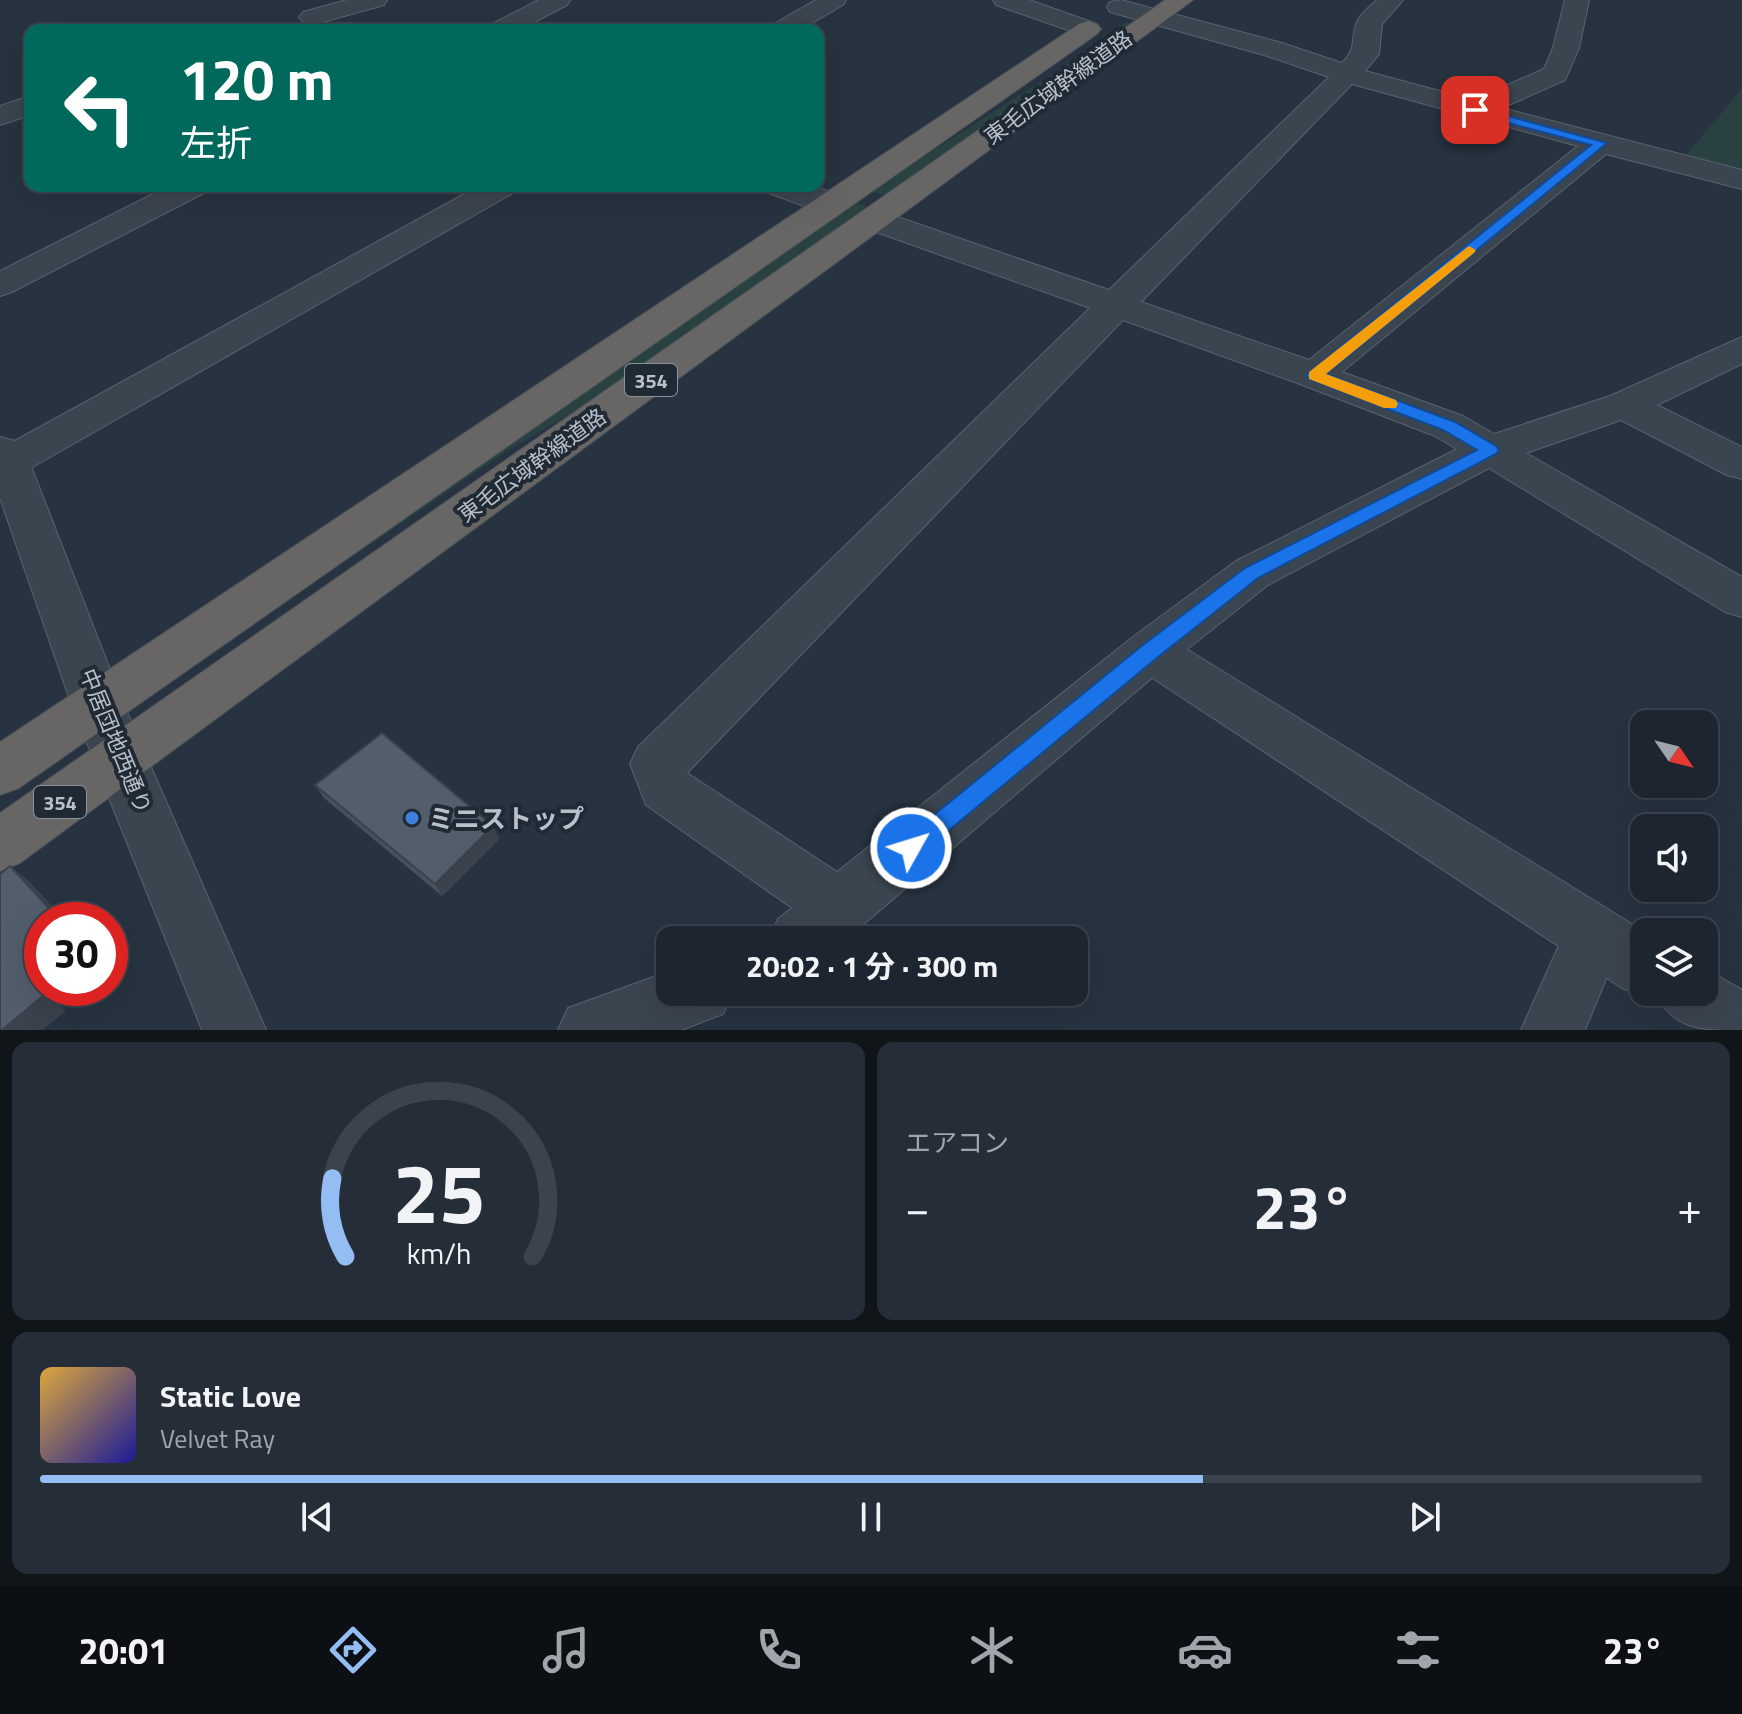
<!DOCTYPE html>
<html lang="ja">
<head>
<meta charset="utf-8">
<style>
	:root { --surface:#1d2630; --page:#252e38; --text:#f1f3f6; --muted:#a0a5ab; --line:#3b434c; --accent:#94bdf3 }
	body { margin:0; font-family:"Titillium Web","Noto Sans JP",sans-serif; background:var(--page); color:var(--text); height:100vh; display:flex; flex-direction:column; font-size:30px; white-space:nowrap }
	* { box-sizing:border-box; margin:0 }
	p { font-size:26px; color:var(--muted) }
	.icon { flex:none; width:44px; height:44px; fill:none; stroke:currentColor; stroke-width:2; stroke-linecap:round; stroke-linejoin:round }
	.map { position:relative; height:1030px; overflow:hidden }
	.drawer { display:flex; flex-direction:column; gap:12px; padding:12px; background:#10151a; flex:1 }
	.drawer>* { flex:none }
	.hud { position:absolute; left:24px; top:24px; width:800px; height:168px; border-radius:16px; box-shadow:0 8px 32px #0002,0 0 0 2px var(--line); background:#00695c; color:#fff; overflow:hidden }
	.needle { width:52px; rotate:125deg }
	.fabs { position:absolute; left:1630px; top:710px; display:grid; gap:16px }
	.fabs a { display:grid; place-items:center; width:88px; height:88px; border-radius:16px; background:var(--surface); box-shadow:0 8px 32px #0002,0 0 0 2px var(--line); font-size:40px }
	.speed { position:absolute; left:24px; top:902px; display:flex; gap:16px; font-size:40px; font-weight:700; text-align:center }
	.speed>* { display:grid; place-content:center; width:104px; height:104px; border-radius:50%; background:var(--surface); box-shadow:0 8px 32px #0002,0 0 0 2px var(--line); line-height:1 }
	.speed .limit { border:12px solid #d22; background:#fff; color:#111 }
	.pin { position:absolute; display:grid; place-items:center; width:68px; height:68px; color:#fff; margin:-34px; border-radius:16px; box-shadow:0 4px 12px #0006 }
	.me { position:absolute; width:88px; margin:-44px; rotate:51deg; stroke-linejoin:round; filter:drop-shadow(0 0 6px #0008) }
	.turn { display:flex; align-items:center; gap:28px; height:168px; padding:0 24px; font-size:36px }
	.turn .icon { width:104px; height:104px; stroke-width:2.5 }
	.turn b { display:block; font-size:56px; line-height:68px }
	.big { font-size:60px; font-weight:700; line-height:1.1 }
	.drawer .tile { flex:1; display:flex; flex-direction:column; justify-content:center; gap:12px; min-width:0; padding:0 28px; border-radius:16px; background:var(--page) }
	.drawer .dial { align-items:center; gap:0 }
	.dial svg { height:208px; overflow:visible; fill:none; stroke:var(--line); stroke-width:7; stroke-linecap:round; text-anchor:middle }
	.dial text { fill:var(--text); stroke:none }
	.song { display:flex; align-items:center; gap:24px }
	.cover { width:96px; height:96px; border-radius:12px; background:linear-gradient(135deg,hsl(40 70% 55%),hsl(240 70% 35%)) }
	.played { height:8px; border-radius:4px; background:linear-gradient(90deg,var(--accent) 70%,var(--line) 70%) }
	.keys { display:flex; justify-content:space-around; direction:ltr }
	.heat { display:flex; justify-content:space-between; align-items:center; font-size:44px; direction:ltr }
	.drawer .tiles { flex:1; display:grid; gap:12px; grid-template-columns:1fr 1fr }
	.tile:last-child { grid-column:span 2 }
	.trip { position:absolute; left:656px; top:926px; width:432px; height:80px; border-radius:16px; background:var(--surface); box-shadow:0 8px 32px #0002,0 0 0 2px var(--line); font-weight:700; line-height:80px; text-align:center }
	.tabs { display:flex; height:128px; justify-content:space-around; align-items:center; background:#0c0f13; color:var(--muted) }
	.tabs .icon { width:56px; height:56px }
	.tabs .selected { color:var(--accent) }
	.tabs b { font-size:36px; color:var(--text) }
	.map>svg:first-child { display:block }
</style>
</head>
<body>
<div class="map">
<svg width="1742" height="1030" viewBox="0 0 1742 1030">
	<rect width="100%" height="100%" fill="#273340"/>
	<path fill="#2a4142" d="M1126,22L1130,23L887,196L871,191C956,134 1044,83 1126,22Z
		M1742,88V174L1684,158Z
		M855,202L871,208L649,367L502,454L222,646L217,641Z"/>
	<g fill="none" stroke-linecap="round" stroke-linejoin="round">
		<g stroke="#59636d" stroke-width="2">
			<path id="minor" d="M347,0H387L384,5L312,25L303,22L299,17L303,12Z
				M539,0H570L567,5L519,30H486L490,25Z
				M816,0H846L843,5L800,30H768L772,25Z
				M993,0H1029L1097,24L1101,29L1097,34H1079L996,5Z
				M1121,0L1282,43L1342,63C1359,46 1349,37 1358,20C1362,12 1371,6 1377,0H1403L1382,24L1379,54L1365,71L1473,100L1544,69L1553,48L1565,0H1589L1579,48L1565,80L1502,108L1742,170V189L1606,154L1342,372L1463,416L1494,434L1610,396L1742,337V364L1657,405L1742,447V479L1727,475L1621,420L1526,453L1742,577V617L1725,612L1489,468L1268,585L1167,665L845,940H769L778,919L792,908L646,805L630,764L638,747L1090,308L862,227L858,220L862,213L874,210L886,213L1109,290L1329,77L1264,55L1110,12L1107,7L1110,2ZM1352,84L1578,146L1309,360L1141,302ZM1123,320L1300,384L1435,436L1457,449L1236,561L1133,637L837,872L687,773Z
				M30,96V115L0,125V106Z
				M169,186H209L204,193L12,292L0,296V271Z
				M479,186H518L513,193L15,477L0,482V449Z
				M764,186C789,186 831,181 847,205L842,212L831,215L820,212L769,193Z
				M1594,906L1615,914L1624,935L1585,1030H1521L1573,914Z
				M670,971V992H732L723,1014L681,1030H558L568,1008Z"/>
		</g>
		<g stroke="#59636d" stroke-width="2">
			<path id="tertiary" d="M0,437L15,441L29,461L123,703L266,1030H202L71,703L0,498Z
				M1150,631L1167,637L1645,932L1644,992H1655L1644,996L1622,988L1133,665L1125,651L1133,637Z
				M1704,968L1742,990V1030C1700,1030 1673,1030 1655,992H1704Z"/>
		</g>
		<g stroke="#46505a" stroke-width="2">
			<path id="trunk" d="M1165,0H1193L20,863L0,871V813Z
				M1088,21L1097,24L1101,29L1097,34L19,788L0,795V742L1079,24Z"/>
		</g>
		<use href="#minor" fill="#3b4550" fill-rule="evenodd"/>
		<use href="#tertiary" fill="#3b4550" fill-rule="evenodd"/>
		<use href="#trunk" fill="#686664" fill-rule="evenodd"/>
	</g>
	<path fill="#47515e" d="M315,785L499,839L442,896L324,798Z"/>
	<path fill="#3a424c" d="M493,826L499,839L442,896L435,884Z
		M10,866L31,883L65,920H60Z
		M42,982V988H75L58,1002L66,1011L43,1030H2L37,987Z"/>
	<path fill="#535e6d" stroke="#3a424c" stroke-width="2" d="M382,733L493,826L435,884L315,785Z
		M10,866L60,920H42V982L37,987L44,995L2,1030H0V874Z"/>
	<path fill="#1a73e8" stroke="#114b97" stroke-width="2" d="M1475,107L1607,143L1326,374L1455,422L1496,446L1499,450L1496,454L1258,578L1158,657L919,855L911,858L903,855L899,848L903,840L1143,645L1245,568L1477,450L1443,430L1309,379L1306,375L1591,145L1471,113L1469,110Z"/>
	<path fill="#f59e0b" d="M1469,246L1476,250L1474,253L1326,374L1396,400L1398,404L1396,408H1384L1309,379V372Z"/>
	<circle fill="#3f7fe0" stroke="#202a35" stroke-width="3" cx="412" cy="818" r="8"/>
	<g text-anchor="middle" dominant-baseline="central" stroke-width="8" stroke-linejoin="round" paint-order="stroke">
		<g fill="#202a35" stroke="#8a939d" stroke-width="2">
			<rect x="625" y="364" width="52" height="32" rx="6"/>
			<rect x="34" y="786" width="52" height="32" rx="6"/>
		</g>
		<g font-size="20" font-weight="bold" fill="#b8c0ca">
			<text x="651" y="380">354</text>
			<text x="60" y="802">354</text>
		</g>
		<g font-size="22" fill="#b8c0ca" stroke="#202a35">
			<text transform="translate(1058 87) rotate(-36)">東毛広域幹線道路</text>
			<text transform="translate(532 465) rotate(-36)">東毛広域幹線道路</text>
			<text transform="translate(116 741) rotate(68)">中居団地西通り</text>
		</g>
		<g font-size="26" font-weight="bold" fill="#b8c0ca" stroke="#202a35" text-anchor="start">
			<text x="428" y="818">ミニストップ</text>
		</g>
	</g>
</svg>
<div class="fabs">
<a><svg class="needle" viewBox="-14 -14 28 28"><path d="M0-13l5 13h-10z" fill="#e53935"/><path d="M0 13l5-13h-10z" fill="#a0a5ab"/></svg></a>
<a><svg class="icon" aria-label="sound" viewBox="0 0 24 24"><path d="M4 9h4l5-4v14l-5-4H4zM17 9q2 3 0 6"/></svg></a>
<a><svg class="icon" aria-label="layers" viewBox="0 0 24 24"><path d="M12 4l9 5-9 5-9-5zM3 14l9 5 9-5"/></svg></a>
</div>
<div class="speed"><div class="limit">30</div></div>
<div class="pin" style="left:1475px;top:110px;background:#d93025"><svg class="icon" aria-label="arrive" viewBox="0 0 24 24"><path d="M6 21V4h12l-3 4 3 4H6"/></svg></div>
<svg class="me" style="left:911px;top:848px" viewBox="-20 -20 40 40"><circle r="17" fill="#1a73e8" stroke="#fff" stroke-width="3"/><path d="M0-11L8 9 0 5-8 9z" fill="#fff"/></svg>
<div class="trip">20:02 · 1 分 · 300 m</div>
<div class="hud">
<div class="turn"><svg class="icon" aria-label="left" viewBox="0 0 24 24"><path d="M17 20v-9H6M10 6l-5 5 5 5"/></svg><div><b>120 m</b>左折</div></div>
</div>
</div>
<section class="drawer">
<div class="tiles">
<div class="tile dial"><svg viewBox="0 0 100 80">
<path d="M14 69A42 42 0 1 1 86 69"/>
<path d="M14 69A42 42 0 0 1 9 39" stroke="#94bdf3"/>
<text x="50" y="56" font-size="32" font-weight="700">25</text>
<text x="50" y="72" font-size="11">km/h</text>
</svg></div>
<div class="tile"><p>エアコン</p>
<div class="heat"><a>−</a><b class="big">23°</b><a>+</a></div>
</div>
<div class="tile">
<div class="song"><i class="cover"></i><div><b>Static Love</b><p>Velvet Ray</p></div></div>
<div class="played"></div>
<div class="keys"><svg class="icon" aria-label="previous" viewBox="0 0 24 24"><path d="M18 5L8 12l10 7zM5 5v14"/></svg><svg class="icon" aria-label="pause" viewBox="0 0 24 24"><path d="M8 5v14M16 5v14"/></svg><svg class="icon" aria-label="next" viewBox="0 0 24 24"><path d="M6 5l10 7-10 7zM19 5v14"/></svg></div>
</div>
</div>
</section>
<nav class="tabs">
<b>20:01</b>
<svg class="icon selected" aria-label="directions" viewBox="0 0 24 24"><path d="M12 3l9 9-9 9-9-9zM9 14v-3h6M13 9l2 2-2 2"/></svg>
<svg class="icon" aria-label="music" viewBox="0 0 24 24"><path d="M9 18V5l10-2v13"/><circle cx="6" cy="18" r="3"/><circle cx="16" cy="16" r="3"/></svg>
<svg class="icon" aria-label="phone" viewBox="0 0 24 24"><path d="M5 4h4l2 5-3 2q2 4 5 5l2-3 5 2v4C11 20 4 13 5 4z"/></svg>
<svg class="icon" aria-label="climate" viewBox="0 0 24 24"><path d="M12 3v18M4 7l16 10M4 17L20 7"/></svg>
<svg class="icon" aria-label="car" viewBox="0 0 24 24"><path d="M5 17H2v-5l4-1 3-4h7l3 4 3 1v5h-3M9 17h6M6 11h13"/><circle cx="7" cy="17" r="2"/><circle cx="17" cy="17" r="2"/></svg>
<svg class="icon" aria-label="filters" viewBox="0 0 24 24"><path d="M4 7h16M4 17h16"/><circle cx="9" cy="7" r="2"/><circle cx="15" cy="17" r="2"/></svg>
<b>23°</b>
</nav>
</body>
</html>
